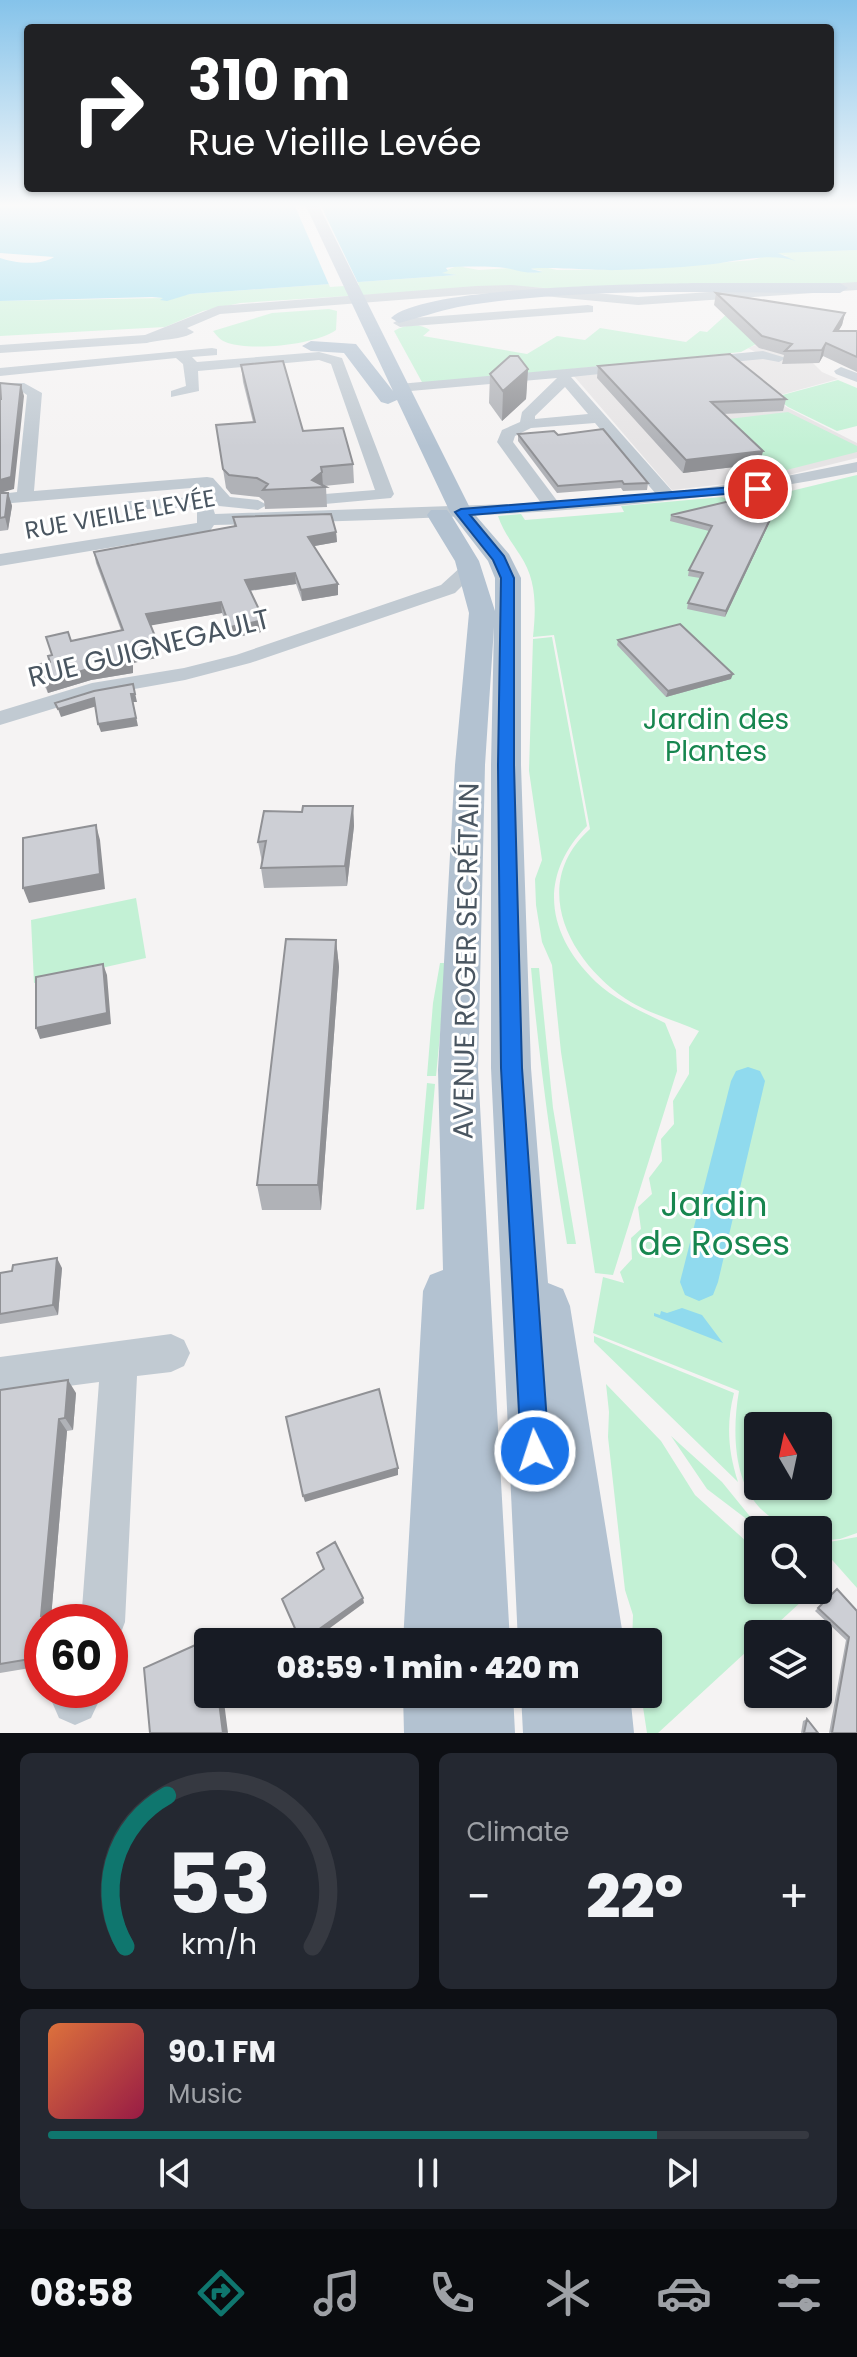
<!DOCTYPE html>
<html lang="en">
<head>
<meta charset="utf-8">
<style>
	:root { --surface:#171b24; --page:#242831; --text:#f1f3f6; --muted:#9ea1a6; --line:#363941; --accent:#0f766e }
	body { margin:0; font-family:Poppins,sans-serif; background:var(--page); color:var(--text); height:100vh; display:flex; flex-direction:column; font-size:30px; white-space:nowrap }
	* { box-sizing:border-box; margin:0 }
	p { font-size:26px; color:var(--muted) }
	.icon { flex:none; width:44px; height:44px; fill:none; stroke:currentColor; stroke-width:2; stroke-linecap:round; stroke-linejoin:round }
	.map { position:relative; height:1733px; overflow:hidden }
	.side { display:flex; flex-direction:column; gap:20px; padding:20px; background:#0d0f14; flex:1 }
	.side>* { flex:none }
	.banner { position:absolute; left:24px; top:24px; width:810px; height:168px; border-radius:8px; box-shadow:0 2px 6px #0004; background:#202124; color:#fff; overflow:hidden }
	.needle { width:52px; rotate:351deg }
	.controls { position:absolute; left:744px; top:1412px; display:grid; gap:16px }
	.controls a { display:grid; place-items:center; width:88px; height:88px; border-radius:8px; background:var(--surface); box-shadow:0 2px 6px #0004; font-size:40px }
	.speed { position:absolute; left:24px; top:1604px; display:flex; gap:16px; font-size:40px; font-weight:700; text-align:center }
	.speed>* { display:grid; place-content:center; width:104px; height:104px; border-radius:50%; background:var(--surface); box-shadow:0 2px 6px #0004; line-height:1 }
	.speed .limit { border:12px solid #d22; background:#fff; color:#111 }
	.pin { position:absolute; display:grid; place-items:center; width:68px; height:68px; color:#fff; margin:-34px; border:4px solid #fff; border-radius:50%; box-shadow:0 2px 8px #0007 }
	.me { position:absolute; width:88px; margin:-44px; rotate:356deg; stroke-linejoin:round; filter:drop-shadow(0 0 6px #0008) }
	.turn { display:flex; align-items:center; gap:28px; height:168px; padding:0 32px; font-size:36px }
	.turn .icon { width:104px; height:104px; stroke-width:2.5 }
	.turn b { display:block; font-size:56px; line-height:68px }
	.big { font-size:60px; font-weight:800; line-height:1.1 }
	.side .card { flex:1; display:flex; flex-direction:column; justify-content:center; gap:12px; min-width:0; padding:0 28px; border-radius:12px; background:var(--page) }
	.side .dial { align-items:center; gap:0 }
	.dial svg { height:208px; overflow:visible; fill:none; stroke:var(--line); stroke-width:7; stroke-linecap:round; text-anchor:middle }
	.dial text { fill:var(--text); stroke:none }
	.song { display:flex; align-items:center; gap:24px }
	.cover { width:96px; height:96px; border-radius:12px; background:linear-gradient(135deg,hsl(20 70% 55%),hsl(340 70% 35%)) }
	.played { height:8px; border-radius:4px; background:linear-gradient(90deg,var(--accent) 80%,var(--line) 80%) }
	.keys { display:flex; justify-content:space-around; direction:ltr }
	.heat { display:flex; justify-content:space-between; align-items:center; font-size:44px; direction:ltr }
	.side .tiles { flex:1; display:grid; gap:20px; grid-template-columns:1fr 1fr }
	.card:last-child { grid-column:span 2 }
	.trip { position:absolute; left:194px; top:1628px; width:468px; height:80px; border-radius:8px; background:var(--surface); box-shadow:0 2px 6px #0004; font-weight:800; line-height:80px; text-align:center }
	.menu { display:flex; height:128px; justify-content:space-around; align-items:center; background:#090b0e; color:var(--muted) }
	.menu .icon { width:56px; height:56px }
	.menu .current { color:var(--accent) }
	.menu b { font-size:36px; color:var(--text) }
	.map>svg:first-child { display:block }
</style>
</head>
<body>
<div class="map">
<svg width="857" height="1733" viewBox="0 0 857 1733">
	<rect width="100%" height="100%" fill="#f5f3f3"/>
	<path fill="#e6e4e5" d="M761,343L809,359L822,372L838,379L773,397L786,407L857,443V458L776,478L672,490L573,375L762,356L748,348Z"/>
	<path fill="#c3f1d5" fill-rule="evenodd" d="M857,250V284L568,289L504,286L240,303L203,311L165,327L0,336V301L165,298L162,299L190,294L457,275L439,273L457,266L479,270L510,268L533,273L543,271L531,269L539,266L557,270L645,269L753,260L770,255L790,256L778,254L781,252Z
		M329,309L337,311L336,330C315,345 253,351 228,343C221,341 217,336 213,331L272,313Z
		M728,313L844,332L760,342L741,352L423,384L394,331C405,324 420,323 430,330L423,336L527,354L557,336L585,340L600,328L686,342L700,331L707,332Z
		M838,380L857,388V426L837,431L788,407L775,397Z
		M788,412L857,446V452L771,474L736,439L712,421Z
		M857,475V1533L840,1539L818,1541V1530C739,1530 728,1454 739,1391L593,1333L603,1277L624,1283L620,1272L632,1259L631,1238L641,1229L638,1207L652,1194L649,1178L662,1161L661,1139L674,1124L673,1101L689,1074V1047L699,1031C675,1020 649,1014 626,999C568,960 529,884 590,829L554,635L533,637C536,608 537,580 520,555C511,541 503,531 498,516L521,514L525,520L624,512L621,506L722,497L737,504ZM758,1426H818V1486H758Z
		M552,637L587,826C537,877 547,935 596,982C615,1000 643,1012 665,1023L676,1050L677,1071L613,1275L595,1273L561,1052L552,965L542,942L536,905L535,879L542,860L529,771L533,639Z
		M136,898L146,958L34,983L31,920Z
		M440,963H447L436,1076H427L433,1003Z
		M531,968H539L553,1108L576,1244H567C552,1152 539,1061 531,968Z
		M427,1083L435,1084L424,1209L416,1210Z
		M594,1336L734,1393C726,1424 728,1451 738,1482L594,1342Z
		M606,1384L661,1441L695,1495L758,1552V1590H814L766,1634H758V1641L658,1733H647L641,1694H648V1642H632L633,1615L625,1590L608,1437L609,1412Z
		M671,1436L722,1482L761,1530L707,1489Z
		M857,1537V1588L818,1544Z"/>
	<path fill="#90daee" d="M857,204V250L778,253L796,261C767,252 735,262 704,265C675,268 646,269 617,270C602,271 537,266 531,269L543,272C531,274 522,272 511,269C499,266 457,266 446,268L448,271L442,273L457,275L190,294L167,301L160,300L163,298L152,297L0,301V258C11,262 39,267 54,257L0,253V205Z
		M682,1308L702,1315L723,1343L654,1316V1313L660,1315L661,1311L667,1313Z"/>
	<path fill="#f5f3f3" d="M294,204H320L359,285L330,287Z"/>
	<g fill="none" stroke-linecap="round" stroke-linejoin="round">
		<path fill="#90daee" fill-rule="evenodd" d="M748,1067L760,1071L765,1081L718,1282L713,1295L699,1301L685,1295L680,1282L731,1081L736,1071Z"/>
		<path fill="#c1cad2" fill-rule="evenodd" d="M857,282V290L638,305L512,293L476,294L220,314L187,328L194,332C183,340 161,339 147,343L0,353V345L145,335L218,306L476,286L512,285L638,297Z
			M588,305L593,306V312L400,327L393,323L400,319Z
			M212,348L217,349V355L192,357L197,362L319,352L342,358L394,494L391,498L325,504L316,499L325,494L375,490L331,364L319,360L198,371L199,391L171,397V391L186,386L183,364L176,358L0,376V368Z
			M763,351L786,358L779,362L763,359L700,365L693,361L700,357Z
			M633,363L640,367L638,370L571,377L673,492L777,478L857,462V472C642,515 432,518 214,525L210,531L0,566V554L197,523V509L193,507L125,510L122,506L125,502L131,501L195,497L211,502L215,514L541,503L497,442L502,430L520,422L522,412L557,378L399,392L392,388L399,384ZM565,387L588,414L535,419V416ZM595,423L656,494L558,502L513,442L515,436L531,428Z
			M841,367L857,373V382L836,374L834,371Z
			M24,383L42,393L34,491L207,477L213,478L230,497L258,500L267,505L258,510L219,506L203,487L0,504V494L17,492L27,395L21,391L0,392V384Z
			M470,563L479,569L455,593L250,663L185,680L95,696L0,725V711L92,683L184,668L236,655L441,585L463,565Z
			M171,1334L184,1340L190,1353L184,1366L171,1372L137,1376L125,1622L119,1638L110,1641V1622H81L99,1382L0,1395V1357Z
			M57,1690H104L91,1718L75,1725L59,1718L52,1702Z"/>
		<path fill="#b3c2d1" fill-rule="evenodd" d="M305,204H318L471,510L509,554L521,578V765L531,1068L548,1283L563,1289L570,1306L624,1642H518L491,1068V765L494,627L485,765L478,1070L510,1642H403L423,1291L430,1275L443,1270L438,1070L455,765L469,613L455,561L427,515L431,510H447L451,515L479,561L495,611V578L488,561L450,512L397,400L388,404L381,402L344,353L311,351L302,346L311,341L356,344L393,391Z
			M698,283H840L848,288L840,293C714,293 583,286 458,307C438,311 419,318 399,323L391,318C423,286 645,284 698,283Z
			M403,1694H513L515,1733H404Z
			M521,1694H630L634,1733H523Z"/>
	</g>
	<path fill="#b0b2b7" d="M716,293L845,313L842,325L838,331H857V372L823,356L819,363L782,364L784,355L759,348L714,305Z
		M241,365L303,431L353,464L354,483L324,486L326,487L327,507L265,509L264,501L259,497L231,494L226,488L216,425L253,422L243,382Z
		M598,366L786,399L783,411L723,414L760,464L683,473L597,378Z
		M528,369L526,399L502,421L489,403L490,374Z
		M518,434L558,435L648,483L647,490L623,491L621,488L557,493L518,441Z
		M785,488L783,494L725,617L687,609L688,603L700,578L688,576L689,570L709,531L670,521L671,515Z
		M0,493H8L12,506L8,530L0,531Z
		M233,517L336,532L337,542L314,546L338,595L302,601L296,584L250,591L264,620L266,631L232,638L222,613L150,625L161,657L133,663V673L91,680L48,693L40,676L36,665L50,662L51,655L71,641L121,630L96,563L94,552L234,526Z
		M618,640L731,679L666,697L617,645Z
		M353,806L354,826L347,886L264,888L261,868L262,862L258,842L302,812Z
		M336,940L339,967L321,1210H262L257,1185Z
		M62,1268L58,1315L0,1324V1273Z
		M0,1390L76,1393L73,1430L67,1431L51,1618L55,1622H42V1666L0,1673Z
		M837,1589L857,1611V1733H829L846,1640L815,1611Z
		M807,1719L818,1733H801L803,1721Z"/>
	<path fill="#909195" d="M845,313L842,325L831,344L834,331Z
		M826,343L823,356L819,363L822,350Z
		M528,369L526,399L502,421L503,391Z
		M21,385L24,396L14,489L0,493V480Z
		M763,451L760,464L683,473L686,460Z
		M322,472L323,487L312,480Z
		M785,488L783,494L725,617L726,611Z
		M8,493L12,506L8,530L5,517Z
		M336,532L337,542L309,547L308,537Z
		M295,573L296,584L246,591L245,580Z
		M338,584V595L302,601L301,590Z
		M221,602L222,613L148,626L146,614Z
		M264,620L266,631L232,638L230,627Z
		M159,646L161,657L133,663V673L91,680L48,693L45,682L88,669L131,652Z
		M733,674L731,679L666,697L668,691Z
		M133,684L137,702H133L138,726L101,732L98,724L131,694Z
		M94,698L97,706L61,717L58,709Z
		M353,806L354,826L347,886L345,866Z
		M96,825L100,840L105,889L29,903L23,888Z
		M336,940L339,967L321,1210L318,1185Z
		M103,964L107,975L111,1024L40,1039L36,1028Z
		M57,1258L62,1268L58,1315L53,1305Z
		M68,1380L76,1393L73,1430L65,1418Z
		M59,1419L67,1431L51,1618L55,1622H47L41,1616Z
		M398,1468V1475L305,1502L303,1496Z
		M363,1598L364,1603L311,1642H302Z
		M218,1694H223L228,1733H223Z"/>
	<path fill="#cdcfd5" stroke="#909195" stroke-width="2" d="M716,293L845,313L834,331H857V357L826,343L822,350L785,351L792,344L762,336Z
		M730,354L786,399L711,402L763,451L686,460L598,366Z
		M510,356H518L528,369L503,391L490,374Z
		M283,361L303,431L343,428L353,464L321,467L322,472L312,480L326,487L263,490L268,484L257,478L229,475L223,469L216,425L255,422L241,365Z
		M0,383L21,385L11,477L0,480V399H1Z
		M603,429L648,483L624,484L622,481L558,486L518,434L554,431L558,435Z
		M785,488L726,611L688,603L703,573L689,570L712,526L671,515Z
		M0,493H8L5,517L0,518Z
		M331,514L336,532L308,537L338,584L301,590L295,573L245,580L264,620L230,627L221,602L146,614L159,646L131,652L130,662L88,669L45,682L36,665L50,662L48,656L52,655L46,637L68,632L71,641L123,630L94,552L236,526L233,517Z
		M680,624L733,674L668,691L618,640Z
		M133,684L135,694H131L136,718L98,724L94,698L58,709L55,703L94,691Z
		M303,806H353L345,866L261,868L266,841L258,842L264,811L302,812Z
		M96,825L100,874L23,888V838Z
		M286,939L336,940L318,1185H257Z
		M103,964L107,1013L36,1028V977Z
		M57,1258L53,1305L0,1314V1273L12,1271L13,1265Z
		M68,1380L65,1418L59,1419L41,1616L47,1615V1622H42V1657L0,1664V1390Z
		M379,1389L398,1468L303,1496L286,1417Z
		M335,1542L363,1598L301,1642L282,1599L324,1569L317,1553Z
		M837,1589L857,1611V1733H832L849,1637L818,1608Z
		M211,1638L212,1642H208V1694H218L223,1733H150L144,1668Z
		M807,1719L818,1733H804Z"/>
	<linearGradient id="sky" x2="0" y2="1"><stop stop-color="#85c3ea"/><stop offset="0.46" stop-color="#fafafa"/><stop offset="1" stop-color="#fafafa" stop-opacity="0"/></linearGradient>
	<rect width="857" height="447" fill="url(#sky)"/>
	<path fill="#1a73e8" stroke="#114b97" stroke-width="2" d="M758,485L764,489L762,491L470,515L504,556L514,578V765L522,1068L549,1451L545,1461L535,1465L526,1461L521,1451L501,1068L498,765L501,578L493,560L455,512L461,509Z"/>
	<g text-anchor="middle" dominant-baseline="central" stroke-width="6" stroke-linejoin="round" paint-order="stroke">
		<g font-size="24" fill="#4a5661" stroke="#fff">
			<text transform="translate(120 514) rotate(-10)">RUE VIEILLE LEVÉE</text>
		</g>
		<g font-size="28" fill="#4a5661" stroke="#fff">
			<text transform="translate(149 648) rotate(-14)">RUE GUIGNEGAULT</text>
			<text transform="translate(466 961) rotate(-89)">AVENUE ROGER SECRÉTAIN</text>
		</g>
		<g font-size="28" fill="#17864f" stroke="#fff">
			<text x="716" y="719">Jardin des<tspan x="716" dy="32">Plantes</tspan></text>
		</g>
		<g font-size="34" fill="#17864f" stroke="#fff">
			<text x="714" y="1204">Jardin<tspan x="714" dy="39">de Roses</tspan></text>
		</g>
	</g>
</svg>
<div class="controls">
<a><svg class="needle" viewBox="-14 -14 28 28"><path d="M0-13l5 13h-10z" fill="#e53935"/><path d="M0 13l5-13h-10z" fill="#9ea1a6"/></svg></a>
<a><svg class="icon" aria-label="search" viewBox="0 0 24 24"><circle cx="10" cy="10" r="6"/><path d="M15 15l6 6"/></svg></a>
<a><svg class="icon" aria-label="layers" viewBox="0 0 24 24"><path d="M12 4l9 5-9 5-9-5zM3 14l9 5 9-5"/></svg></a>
</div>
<div class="speed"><div class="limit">60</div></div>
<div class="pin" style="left:758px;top:489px;background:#d93025"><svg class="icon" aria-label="arrive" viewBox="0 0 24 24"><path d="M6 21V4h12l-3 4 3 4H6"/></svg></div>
<svg class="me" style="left:535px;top:1451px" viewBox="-20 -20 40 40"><circle r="17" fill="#1a73e8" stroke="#fff" stroke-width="3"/><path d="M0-11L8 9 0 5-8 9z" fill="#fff"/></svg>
<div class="trip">08:59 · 1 min · 420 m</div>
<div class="banner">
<div class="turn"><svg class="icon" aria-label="right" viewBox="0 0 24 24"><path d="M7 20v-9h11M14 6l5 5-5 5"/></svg><div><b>310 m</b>Rue Vieille Levée</div></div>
</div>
</div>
<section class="side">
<div class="tiles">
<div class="card dial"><svg viewBox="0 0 100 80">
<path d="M14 69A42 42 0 1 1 86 69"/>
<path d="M14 69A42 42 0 0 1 30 11" stroke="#0f766e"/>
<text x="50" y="56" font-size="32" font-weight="700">53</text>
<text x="50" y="72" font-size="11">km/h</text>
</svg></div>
<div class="card"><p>Climate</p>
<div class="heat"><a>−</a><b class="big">22°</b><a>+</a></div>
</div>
<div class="card">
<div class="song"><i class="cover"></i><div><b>90.1 FM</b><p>Music</p></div></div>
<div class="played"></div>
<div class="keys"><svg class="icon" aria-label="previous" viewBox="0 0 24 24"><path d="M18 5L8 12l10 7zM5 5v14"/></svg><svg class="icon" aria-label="pause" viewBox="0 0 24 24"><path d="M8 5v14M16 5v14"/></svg><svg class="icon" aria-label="next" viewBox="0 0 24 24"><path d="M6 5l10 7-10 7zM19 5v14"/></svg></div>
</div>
</div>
</section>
<nav class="menu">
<b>08:58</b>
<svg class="icon current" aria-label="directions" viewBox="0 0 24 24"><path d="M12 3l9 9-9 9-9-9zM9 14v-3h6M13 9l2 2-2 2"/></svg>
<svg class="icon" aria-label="music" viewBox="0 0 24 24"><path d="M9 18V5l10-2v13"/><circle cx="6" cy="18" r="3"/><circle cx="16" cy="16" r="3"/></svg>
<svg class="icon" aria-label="phone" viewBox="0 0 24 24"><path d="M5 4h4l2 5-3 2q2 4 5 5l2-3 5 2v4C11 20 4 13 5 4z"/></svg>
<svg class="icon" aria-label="climate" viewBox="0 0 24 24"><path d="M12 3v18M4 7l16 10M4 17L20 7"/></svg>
<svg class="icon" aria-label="car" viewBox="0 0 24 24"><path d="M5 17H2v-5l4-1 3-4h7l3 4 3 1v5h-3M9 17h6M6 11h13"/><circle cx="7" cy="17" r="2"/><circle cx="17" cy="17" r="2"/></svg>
<svg class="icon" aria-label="filters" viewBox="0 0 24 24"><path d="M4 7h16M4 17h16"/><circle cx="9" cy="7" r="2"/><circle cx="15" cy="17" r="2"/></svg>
</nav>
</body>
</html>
